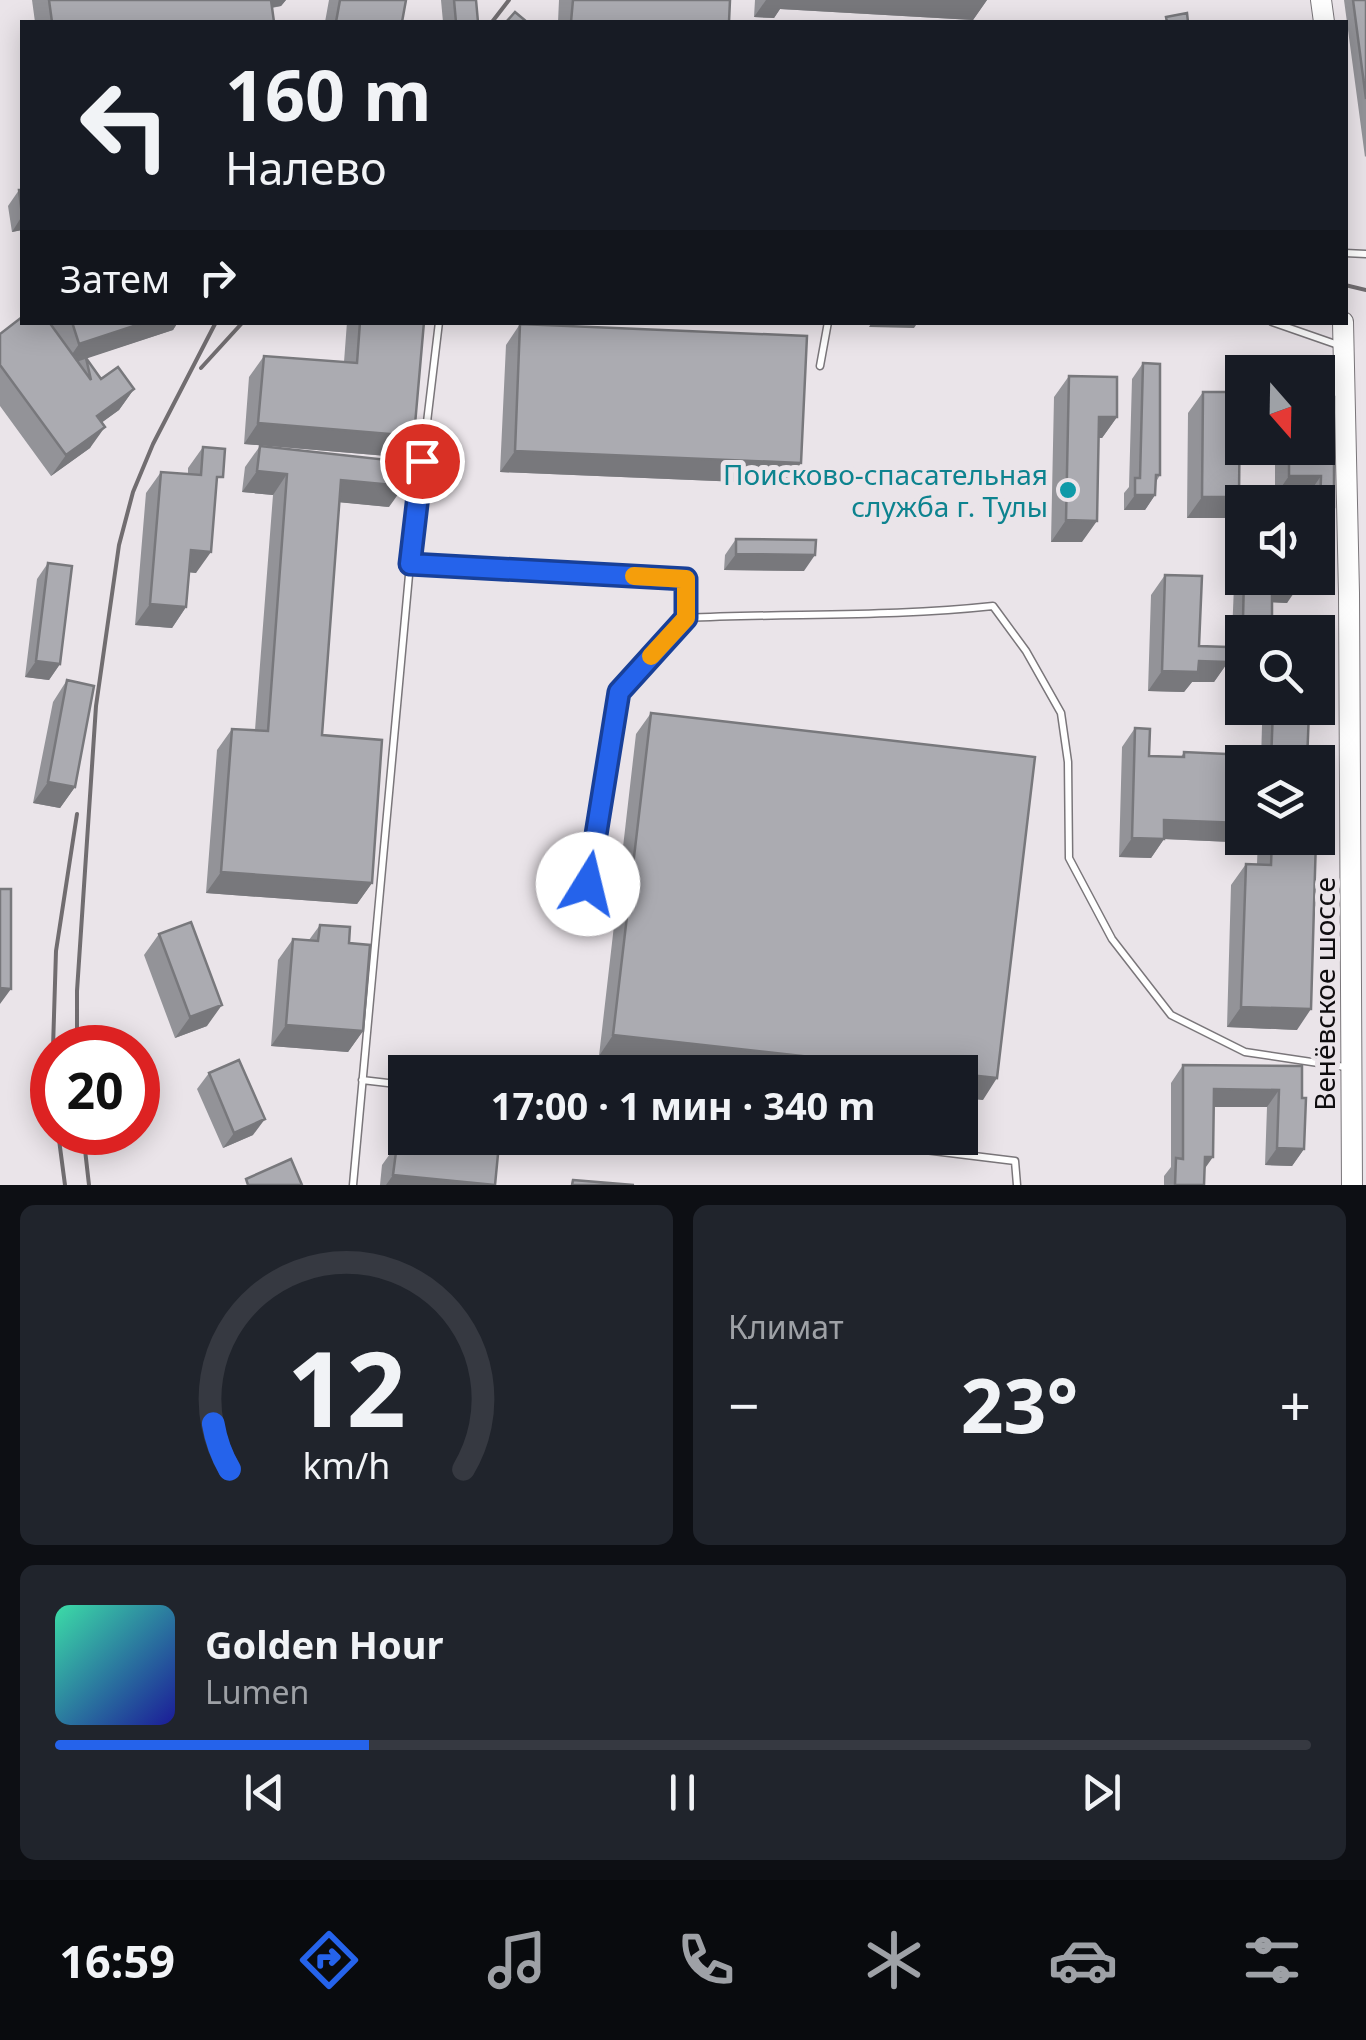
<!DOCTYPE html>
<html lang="ru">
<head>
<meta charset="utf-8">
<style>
	:root { --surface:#171b24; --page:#20242c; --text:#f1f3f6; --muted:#9ea1a6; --line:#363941; --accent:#2563eb }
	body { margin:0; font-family:"Noto Sans",sans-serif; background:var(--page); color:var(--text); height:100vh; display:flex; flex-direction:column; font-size:38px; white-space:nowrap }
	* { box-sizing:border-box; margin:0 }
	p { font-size:32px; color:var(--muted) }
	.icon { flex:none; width:55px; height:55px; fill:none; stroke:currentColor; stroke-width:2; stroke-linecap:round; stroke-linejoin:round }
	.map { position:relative; height:1185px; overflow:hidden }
	.panel { display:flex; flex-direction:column; gap:20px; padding:20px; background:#0d0f14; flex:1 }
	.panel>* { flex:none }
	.hud { position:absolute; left:20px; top:20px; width:1328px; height:305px; border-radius:0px; box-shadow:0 5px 25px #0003; background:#171b24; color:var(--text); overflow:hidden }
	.needle { width:65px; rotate:160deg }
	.controls { position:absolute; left:1225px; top:355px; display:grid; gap:20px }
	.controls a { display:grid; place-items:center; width:110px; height:110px; border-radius:0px; background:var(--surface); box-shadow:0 5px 25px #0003; font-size:50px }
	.speed { position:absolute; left:30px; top:1025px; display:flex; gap:20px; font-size:50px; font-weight:700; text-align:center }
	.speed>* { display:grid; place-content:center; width:130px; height:130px; border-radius:50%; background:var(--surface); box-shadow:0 5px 25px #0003; line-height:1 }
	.speed .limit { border:15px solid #d22; background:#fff; color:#111 }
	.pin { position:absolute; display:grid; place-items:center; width:85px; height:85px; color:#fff; margin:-42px; border:5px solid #fff; border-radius:50%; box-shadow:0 2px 10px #0007 }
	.me { position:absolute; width:110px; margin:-55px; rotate:9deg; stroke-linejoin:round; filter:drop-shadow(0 0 8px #0008) }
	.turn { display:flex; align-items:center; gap:35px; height:210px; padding:0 40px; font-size:45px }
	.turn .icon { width:130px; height:130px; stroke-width:2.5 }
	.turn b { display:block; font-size:70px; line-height:85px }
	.then { display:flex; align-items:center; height:95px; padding:0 40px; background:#0003; gap:20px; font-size:38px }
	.big { font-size:75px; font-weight:700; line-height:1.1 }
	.panel .card { flex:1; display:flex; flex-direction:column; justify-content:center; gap:15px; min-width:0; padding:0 35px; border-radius:15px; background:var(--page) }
	.panel .dial { align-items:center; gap:0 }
	.dial svg { height:260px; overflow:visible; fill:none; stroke:var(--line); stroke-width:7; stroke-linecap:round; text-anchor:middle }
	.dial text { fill:var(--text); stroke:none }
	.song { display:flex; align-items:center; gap:30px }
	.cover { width:120px; height:120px; border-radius:15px; background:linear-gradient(135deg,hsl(160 70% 55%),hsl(240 70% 35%)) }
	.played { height:10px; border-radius:5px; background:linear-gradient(90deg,var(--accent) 25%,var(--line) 25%) }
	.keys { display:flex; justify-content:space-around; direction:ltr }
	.heat { display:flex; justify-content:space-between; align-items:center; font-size:55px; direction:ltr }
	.panel .tiles { flex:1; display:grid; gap:20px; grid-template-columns:1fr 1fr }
	.card:last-child { grid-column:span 2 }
	.trip { position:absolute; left:388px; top:1055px; width:590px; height:100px; border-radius:0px; background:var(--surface); box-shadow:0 5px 25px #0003; font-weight:700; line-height:100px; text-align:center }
	.menu { display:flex; height:160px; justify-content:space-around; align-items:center; background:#090b0e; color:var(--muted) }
	.menu .icon { width:70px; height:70px }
	.menu .active { color:var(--accent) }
	.menu b { font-size:45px; color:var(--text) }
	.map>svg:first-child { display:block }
</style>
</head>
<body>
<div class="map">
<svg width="1366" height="1185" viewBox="0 0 1366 1185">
	<rect width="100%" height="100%" fill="#eae4e9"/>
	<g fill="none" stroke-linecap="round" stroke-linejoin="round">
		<g stroke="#7a767a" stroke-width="9">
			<path id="service" d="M1345,253L1366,254
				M1272,322L1341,346
				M820,366L828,322
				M410,564L439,322
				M582,923L619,692L686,619
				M362,1080L405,1085
				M827,1138L1015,1161L1017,1185
				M353,1185L410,564L686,579V618C789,613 891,617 993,606L1026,651L1061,713L1068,762L1069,858L1112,939L1171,1015L1245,1052L1345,1067"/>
		</g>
		<g stroke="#7a767a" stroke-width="22">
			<path id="primary" d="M1321,0L1324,22
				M1343,322L1349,593L1352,1185"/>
		</g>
		<use href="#service" stroke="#fff" stroke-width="6"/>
		<use href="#primary" stroke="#fff" stroke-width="20"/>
		<path stroke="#716d70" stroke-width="4" d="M492,22L509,0
			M1345,285L1366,290
			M201,368L243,322
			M53,1048L56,951L77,814
			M77,1048V991L96,706L119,545L133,492L153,444L216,322
			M58,1132L65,1185
			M83,1132L89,1185"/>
	</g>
	<path fill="#939398" d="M32,0H286L281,6L272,8L274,22H35Z
		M329,0H406L402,22H325Z
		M441,0H476L478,22H443Z
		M559,0H730L729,22H558Z
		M755,0H987L973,20L780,9L774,18L754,17Z
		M1344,0H1366V156L1365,157Z
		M19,190H22V230L12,232L8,206Z
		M50,322H178L173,330L86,358L101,379L134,389L119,410L102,422L90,448L51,476L0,406V334L51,325Z
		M347,322H424L399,457L244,444L249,377L264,356L344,362Z
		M520,324L786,484L500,472L506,345Z
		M1143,363L1160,475L1156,482L1155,495L1145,510H1124V493L1129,487L1132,379Z
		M1069,376L1117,417L1102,438H1099L1082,542H1051L1054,397Z
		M1203,392L1239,497L1225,518H1187L1188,413Z
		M1334,397L1321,527H1318V502H1307V496H1275V448H1318Z
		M260,446L389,507L339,502L322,735L372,883L357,904L206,893L217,750L232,729L255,730L273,495L242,492L245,467Z
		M203,447L216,487L196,573L189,572L186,607L172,628L135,625L146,493L161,472L188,474V468Z
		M736,539L804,571L724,570L725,555Z
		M1242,549V578H1298L1287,603L1272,602L1232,635L1235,560Z
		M48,563L60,664L49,680L25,677L37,579Z
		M1165,575L1199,646L1228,662L1214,682H1192L1184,692L1148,691L1151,595Z
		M67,680L75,787L60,808L33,803L53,702Z
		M1273,709L1307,762H1261L1262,725Z
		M651,713L983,1100L599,1056L636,734Z
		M1135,728L1149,756L1181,757L1184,752L1232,842L1164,839L1151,858L1119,857L1122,747Z
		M1258,838H1316L1297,1030L1227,1027L1231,885L1246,864H1257Z
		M320,925L349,943L363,1031L348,1052L271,1046L278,960L293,939L309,940Z
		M159,934L207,1026L175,1038L144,955Z
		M1183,1065L1302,1066L1304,1149L1292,1166L1265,1165L1267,1107H1214L1204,1169V1185H1164V1176L1171,1167V1083Z
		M209,1073L253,1135L223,1148L197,1089Z
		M397,1144L495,1185H380L382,1165Z"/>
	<path fill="#78787c" d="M261,0H286L281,6L255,10Z
		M766,0H987L973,20L780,9L774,18L754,17Z
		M22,216V230L12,232Z
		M146,322H178L173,330L64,366L79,344Z
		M872,322H918L914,328L869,327Z
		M134,389L119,410L82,437L97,416Z
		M1099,417H1117L1102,438H1084Z
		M258,423L414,436L399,457L244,444Z
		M105,427L90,448L51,476L66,455Z
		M515,451L801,463L786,484L500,472Z
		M257,471L287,474L273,495L242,492Z
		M1289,476H1321L1307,496H1275Z
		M341,480L404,486L389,507L326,501Z
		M1135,495H1155L1145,510H1124Z
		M1202,497H1239L1225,518H1187Z
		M1320,507H1334L1321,527H1318V510Z
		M1066,520L1097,521L1082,542H1051Z
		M191,550L211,552L196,573L176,571Z
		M736,554L815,555L804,571L724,570Z
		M1272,587H1298L1287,603L1261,602Z
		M150,604L186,607L172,628L135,625Z
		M1243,619H1272L1263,632H1242V634L1232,635Z
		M36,661L60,664L49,680L25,677Z
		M1199,661L1228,662L1214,682H1192L1184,692L1148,691L1162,671Z
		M48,782L75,787L60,808L33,803Z
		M1164,820L1242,823V827L1232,842L1164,839L1151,858L1119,857L1132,838Z
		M221,872L372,883L357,904L206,893Z
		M0,988L11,989L0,1004Z
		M222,1005L207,1026L175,1038L190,1017Z
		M1241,1007L1311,1009L1297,1030L1227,1027Z
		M286,1025L363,1031L348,1052L271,1046Z
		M613,1035L945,1072H745L599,1056Z
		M960,1074L997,1078L983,1100L960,1097Z
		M1214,1089L1279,1090L1267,1107H1202Z
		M265,1119L253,1135L223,1148L234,1133Z
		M1277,1148L1304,1149L1292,1166L1265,1165Z
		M1205,1157H1213L1201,1174Z
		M393,1175L495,1185H386Z"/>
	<path fill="#ababb1" stroke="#78787c" stroke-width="2.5" d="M49,0H271L274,22H52Z
		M340,0H406L402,22H336Z
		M454,0H476L478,22H456Z
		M573,0H730L729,22H571Z
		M1353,0H1366V99Z
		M515,12L527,22H506Z
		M1187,13L1188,22H1167L1166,17Z
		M19,190H22V215Z
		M22,317V322H49L91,380L86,358L101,379L118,367L134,389L97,416L105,427L66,455L0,365V334Z
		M72,322H146L79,344Z
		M360,322H424L414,436L258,423L264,356L357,363Z
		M520,324L807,336L801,463L515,451Z
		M1143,363L1160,364V475H1156L1155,495H1135V478H1140Z
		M1069,376L1117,377V417H1099L1097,521L1066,520Z
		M1203,392H1240L1239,497H1202Z
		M1318,397H1334V507H1320L1321,476H1289V448H1318Z
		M260,446L406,462L404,486L341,480L322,735L382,740L372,883L221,872L232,729L268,731L287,474L257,471Z
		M203,447L225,449L223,477H217L211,552L191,550L186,607L150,604L161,472L201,475Z
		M736,539L816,540L815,555L736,554Z
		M48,563L72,566L60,664L36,661Z
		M1165,575L1202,576L1199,646L1228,647V662L1199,661L1198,672L1162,671Z
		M1244,578H1298V587H1272V619H1243Z
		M67,680L94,686L75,787L48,782Z
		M1273,709L1309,711L1307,762H1271Z
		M651,713L1035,757L997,1078L960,1074V1072H945L613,1035Z
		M1135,728L1150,729L1149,756L1184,757V752L1248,755V762H1242V823L1164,820V839L1132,838Z
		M1272,838H1316L1311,1009L1241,1007L1246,864L1271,865Z
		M0,889H11V989L0,988Z
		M191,922L222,1005L190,1017L159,934Z
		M320,925L350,927L349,943L370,945L363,1031L286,1025L293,939L318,941Z
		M239,1060L265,1119L234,1133L209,1073Z
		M1183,1065L1302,1066V1098H1306L1304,1149L1277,1148L1279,1090L1214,1089L1213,1157H1205L1204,1185H1175L1176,1158L1183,1159Z
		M397,1144L498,1154L495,1185L393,1175Z
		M291,1159L302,1185H248L246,1179Z
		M573,1180L634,1185H572Z"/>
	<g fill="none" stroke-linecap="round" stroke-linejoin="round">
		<g stroke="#184099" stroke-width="25">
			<path id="route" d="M422,461L410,564L686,579V618L619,692L588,884"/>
		</g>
		<use href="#route" stroke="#2563eb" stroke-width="18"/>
		<path stroke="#f59e0b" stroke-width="18" d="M634,576L686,579V618L651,656"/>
	</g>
	<circle fill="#0f9aa8" stroke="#eae4e9" stroke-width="4" cx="1068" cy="490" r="10"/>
	<g text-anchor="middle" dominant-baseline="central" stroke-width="10" stroke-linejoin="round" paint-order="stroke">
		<g font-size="28" fill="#0d838f" stroke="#eae4e9" text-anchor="end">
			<text x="1048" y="474">Поисково-спасательная<tspan x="1048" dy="32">служба г. Тулы</tspan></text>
		</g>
		<g font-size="28" fill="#0f0d0f" stroke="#eae4e9">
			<text transform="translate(1324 994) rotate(-90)">Венёвское шоссе</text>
		</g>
	</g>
</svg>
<div class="controls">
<a><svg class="needle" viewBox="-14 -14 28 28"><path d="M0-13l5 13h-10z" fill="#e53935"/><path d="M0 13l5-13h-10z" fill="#9ea1a6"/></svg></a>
<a><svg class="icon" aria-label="sound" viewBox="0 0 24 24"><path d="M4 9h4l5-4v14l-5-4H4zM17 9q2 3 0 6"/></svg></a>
<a><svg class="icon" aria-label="search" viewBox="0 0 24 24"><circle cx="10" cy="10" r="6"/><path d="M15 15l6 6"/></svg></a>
<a><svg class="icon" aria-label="layers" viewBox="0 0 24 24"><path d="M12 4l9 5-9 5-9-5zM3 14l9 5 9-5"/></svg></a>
</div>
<div class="speed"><div class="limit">20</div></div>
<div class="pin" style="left:422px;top:461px;background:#d93025"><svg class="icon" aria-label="arrive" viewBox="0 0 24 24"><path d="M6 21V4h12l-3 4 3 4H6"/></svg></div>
<svg class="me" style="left:588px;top:884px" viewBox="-20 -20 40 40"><circle r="19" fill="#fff"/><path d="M0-13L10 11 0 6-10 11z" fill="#2563eb"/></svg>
<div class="trip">17:00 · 1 мин · 340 m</div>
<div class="hud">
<div class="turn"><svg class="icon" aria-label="left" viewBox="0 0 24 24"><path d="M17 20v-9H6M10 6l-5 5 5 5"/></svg><div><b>160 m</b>Налево</div></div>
<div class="then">Затем<svg class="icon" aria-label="right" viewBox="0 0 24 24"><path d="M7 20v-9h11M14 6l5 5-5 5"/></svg></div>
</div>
</div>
<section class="panel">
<div class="tiles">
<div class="card dial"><svg viewBox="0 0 100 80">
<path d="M14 69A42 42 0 1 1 86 69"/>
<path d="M14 69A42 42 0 0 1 9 55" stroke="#2563eb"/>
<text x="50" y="56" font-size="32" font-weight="700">12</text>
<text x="50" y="72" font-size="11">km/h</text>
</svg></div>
<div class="card"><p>Климат</p>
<div class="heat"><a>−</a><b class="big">23°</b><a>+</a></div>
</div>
<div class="card">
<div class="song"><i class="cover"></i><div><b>Golden Hour</b><p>Lumen</p></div></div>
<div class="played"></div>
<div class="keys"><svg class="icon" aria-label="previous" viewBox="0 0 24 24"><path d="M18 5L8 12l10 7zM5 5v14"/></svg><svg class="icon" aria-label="pause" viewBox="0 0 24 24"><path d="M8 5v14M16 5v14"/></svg><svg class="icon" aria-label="next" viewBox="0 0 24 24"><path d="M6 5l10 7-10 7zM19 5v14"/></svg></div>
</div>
</div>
</section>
<nav class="menu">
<b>16:59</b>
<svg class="icon active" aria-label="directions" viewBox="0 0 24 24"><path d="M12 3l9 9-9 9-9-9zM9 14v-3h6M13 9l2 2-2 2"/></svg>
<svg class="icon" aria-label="music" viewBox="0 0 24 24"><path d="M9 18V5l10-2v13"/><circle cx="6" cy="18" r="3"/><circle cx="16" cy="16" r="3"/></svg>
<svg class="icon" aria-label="phone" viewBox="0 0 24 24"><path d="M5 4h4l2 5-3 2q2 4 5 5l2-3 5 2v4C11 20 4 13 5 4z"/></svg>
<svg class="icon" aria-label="climate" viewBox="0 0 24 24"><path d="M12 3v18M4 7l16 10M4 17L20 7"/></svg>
<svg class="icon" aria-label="car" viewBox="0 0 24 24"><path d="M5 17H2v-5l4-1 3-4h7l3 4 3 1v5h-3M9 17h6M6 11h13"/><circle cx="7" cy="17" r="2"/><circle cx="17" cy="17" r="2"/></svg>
<svg class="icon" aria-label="filters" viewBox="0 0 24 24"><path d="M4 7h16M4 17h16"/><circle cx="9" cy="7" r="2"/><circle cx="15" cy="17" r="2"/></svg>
</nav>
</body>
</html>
